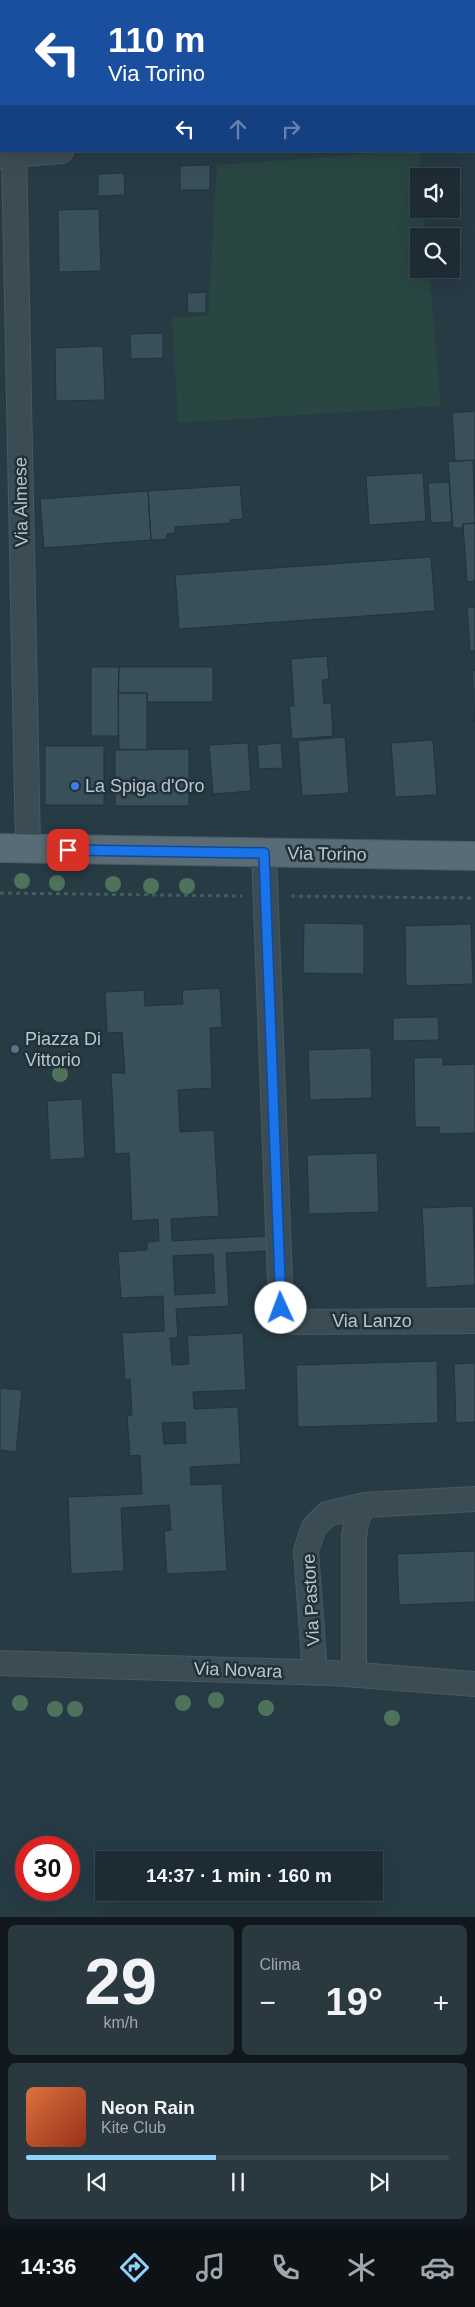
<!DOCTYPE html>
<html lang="it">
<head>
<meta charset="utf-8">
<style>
	:root { --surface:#1d2c34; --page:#2a3840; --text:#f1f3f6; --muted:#a0a7ac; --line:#3b484f; --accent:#90d4fb }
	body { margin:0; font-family:Arial,sans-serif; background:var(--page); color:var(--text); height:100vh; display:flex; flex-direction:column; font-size:19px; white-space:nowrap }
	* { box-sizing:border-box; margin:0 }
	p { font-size:16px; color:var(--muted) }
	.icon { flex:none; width:28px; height:28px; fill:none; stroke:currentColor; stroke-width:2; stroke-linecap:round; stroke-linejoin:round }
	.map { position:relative; height:1917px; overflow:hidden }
	.details { display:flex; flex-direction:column; gap:8px; padding:8px; background:#10181d; flex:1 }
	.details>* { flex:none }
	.hud { position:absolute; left:0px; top:0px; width:475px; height:152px; box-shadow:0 5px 20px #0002,0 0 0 1px var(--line); background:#1a4fa0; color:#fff; overflow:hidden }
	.buttons { position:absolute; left:410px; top:168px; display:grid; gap:10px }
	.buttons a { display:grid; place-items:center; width:50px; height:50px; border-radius:0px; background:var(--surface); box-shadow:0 5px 20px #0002,0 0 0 1px var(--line); font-size:25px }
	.speed { position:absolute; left:15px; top:1836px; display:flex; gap:10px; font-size:25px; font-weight:700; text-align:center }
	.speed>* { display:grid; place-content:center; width:65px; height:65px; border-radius:50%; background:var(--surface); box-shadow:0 5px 20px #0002,0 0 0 1px var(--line); line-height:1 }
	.speed .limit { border:8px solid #d22; background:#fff; color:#111 }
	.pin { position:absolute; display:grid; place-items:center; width:42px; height:42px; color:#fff; margin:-21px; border-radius:10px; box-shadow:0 2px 8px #0006 }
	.me { position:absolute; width:55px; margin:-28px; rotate:358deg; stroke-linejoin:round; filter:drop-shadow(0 0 4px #0008) }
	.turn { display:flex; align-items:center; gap:18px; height:105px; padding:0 25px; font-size:22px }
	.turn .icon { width:65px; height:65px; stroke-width:2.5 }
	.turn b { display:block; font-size:35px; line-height:42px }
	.lanes { display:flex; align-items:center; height:48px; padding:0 25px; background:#0003; justify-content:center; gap:25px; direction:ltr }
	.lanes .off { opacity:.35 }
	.big { font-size:38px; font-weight:700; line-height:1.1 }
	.details .card { flex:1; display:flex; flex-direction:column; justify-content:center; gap:8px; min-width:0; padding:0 18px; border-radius:8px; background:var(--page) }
	.details .dial { align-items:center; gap:0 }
	.dial b { font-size:65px; line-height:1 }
	.song { display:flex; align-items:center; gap:15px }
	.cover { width:60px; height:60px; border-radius:8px; background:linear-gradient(135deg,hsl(20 70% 55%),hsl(10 70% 35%)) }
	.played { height:5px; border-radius:2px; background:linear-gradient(90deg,var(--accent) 45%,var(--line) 45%) }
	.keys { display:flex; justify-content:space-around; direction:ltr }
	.heat { display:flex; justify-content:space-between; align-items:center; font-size:28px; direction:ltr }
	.details .tiles { flex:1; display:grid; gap:8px; grid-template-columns:1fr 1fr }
	.card:last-child { grid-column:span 2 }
	.trip { position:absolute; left:95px; top:1851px; width:288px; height:50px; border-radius:0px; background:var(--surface); box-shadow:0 5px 20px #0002,0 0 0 1px var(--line); font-weight:700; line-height:50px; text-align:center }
	.dock { display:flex; height:80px; justify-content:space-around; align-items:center; background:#0c1215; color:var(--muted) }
	.dock .icon { width:35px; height:35px }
	.dock .selected { color:var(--accent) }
	.dock b { font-size:22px; color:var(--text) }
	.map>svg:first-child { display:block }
</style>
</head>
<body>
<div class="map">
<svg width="475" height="1917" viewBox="0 0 475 1917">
	<rect width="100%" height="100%" fill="#273b45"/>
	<path fill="#294642" d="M406,151H419L421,176H419V209H424L426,236H419V269H429L441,406L178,423L172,318L208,316L217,165Z"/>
	<path fill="#39505b" stroke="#22333c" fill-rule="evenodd" d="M72,0H129L72,1Z
		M210,165V190H180V166Z
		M124,173L125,195L98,196V174Z
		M99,209L101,271L59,272L58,210Z
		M206,292V313H188L187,293Z
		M163,333V358L131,359L130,334Z
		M103,346L105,400L56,401L55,348Z
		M475,411V460L455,461L452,413Z
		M473,460L475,523L463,524V528H453L448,462Z
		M423,473L426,521L369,525L366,476Z
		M449,482L452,522L431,523L428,483Z
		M240,485L243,519L230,520V523L175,527V533L167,534V539L151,540L148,491Z
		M148,491L151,540L44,548L40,499Z
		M475,523V581L467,582L463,524Z
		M431,557L435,611L179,629L175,575Z
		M475,607V651H470L467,608Z
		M327,656L329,679L322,680L324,704L331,703L333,736L292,739L289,706H294L291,659Z
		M91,667H119L118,736H91Z
		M119,667H213V702H147V693H118Z
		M475,670V722L472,671Z
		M118,693H147V750L119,749Z
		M345,737L349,793L302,796L298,741Z
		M433,740L437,795L395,797L391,743Z
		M248,743L251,791L213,794L209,745Z
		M281,743L283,768L259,769L257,745Z
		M45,746H104V805H45Z
		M189,749V806H115V750Z
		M304,923L364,924V974L303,973Z
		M471,924L473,984L406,986L405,926Z
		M220,988L222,1027L210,1028L212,1088L178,1090L180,1132L214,1130L219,1216L171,1219L172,1241L268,1236L269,1251L226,1253L229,1306L176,1309L178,1338H170L172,1365L189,1364L187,1336L243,1333L246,1390L193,1392L194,1409L238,1407L241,1464L190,1467L191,1485L222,1484L227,1571L167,1574L164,1531L171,1530L169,1505L121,1508L124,1571L71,1574L68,1497L142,1494L140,1455L130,1456L127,1416L132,1415L130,1379L125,1380L122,1333L164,1331L163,1296L121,1298L118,1252L147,1250V1242L159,1241L158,1219L132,1221L129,1153L115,1154L111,1073H125L122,1032L107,1033L105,992L144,990L145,1006L183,1004L182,990ZM213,1254L215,1293L175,1295L173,1256ZM185,1422L186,1443L164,1444L162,1423Z
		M438,1017L439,1040L393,1041V1018Z
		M371,1048L372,1098L310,1100L308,1050Z
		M443,1057V1065L475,1064V1133L439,1134V1127H415L414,1058Z
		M82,1099L85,1158L50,1160L47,1101Z
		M377,1153L379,1212L309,1214L307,1155Z
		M473,1206L475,1285L426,1288L422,1208Z
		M437,1361L438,1423L298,1427L296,1365Z
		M475,1363V1422L456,1423L454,1364Z
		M0,1388L22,1390L16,1452L0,1450Z
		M475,1551V1602L399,1605L397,1554Z"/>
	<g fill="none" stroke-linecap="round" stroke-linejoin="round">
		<g stroke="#485860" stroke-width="26">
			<path id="minor" d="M23,1V0
				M474,114H475
				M14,151L28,849
				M0,156L61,151
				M264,853L281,1308L287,1318L295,1322L475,1321
				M0,1663L333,1673L475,1684
				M315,1673L306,1551L314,1527L327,1514L365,1505L475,1499
				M354,1675V1536L357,1518L365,1505"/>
		</g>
		<g stroke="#485860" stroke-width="30">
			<path id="primary" d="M0,848L475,856"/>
		</g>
		<path stroke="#425d59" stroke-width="3" stroke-dasharray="4 4" stroke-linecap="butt" d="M0,893L242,896
			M291,896L475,898"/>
		<use href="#minor" stroke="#3b4c54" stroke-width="24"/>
		<use href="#primary" stroke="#596b74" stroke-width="28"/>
	</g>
	<g fill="#4f725c">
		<circle cx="22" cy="881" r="8"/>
		<circle cx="57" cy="883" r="8"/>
		<circle cx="113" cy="884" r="8"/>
		<circle cx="151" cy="886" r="8"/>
		<circle cx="187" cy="886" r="8"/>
		<circle cx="60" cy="1074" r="8"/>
		<circle cx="216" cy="1700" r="8"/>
		<circle cx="20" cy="1703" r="8"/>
		<circle cx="183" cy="1703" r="8"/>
		<circle cx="266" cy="1708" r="8"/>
		<circle cx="55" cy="1709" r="8"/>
		<circle cx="75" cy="1709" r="8"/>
		<circle cx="392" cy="1718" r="8"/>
	</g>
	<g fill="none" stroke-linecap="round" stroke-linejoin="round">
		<g stroke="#114b97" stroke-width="12">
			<path id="route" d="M68,850L264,853L281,1308"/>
		</g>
		<use href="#route" stroke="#1a73e8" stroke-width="9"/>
	</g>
	<circle fill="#3f7fe0" stroke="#20313a" stroke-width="2" cx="75" cy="786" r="5"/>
	<circle fill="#5c6f8a" stroke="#20313a" stroke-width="2" cx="15" cy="1049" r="5"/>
	<g text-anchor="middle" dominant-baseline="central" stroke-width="5" stroke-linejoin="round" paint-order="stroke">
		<g font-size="18" fill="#b9c6cd" stroke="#20313a">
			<text transform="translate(21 502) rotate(-91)">Via Almese</text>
			<text transform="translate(327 854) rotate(1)">Via Torino</text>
			<text x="372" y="1321">Via Lanzo</text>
			<text transform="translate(311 1600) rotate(-93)">Via Pastore</text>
			<text transform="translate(238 1670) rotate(2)">Via Novara</text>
		</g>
		<g font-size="18" fill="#b9c6cd" stroke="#20313a" text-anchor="start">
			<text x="85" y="786">La Spiga d'Oro</text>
			<text x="25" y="1039">Piazza Di<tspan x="25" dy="21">Vittorio</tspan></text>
		</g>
	</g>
</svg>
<div class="buttons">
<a><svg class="icon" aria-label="sound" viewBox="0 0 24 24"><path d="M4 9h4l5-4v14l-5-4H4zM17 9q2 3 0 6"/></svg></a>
<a><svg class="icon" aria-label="search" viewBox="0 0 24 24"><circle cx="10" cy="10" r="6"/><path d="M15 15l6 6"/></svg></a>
</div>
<div class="speed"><div class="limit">30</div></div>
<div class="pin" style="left:68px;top:850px;background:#d93025"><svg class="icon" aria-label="arrive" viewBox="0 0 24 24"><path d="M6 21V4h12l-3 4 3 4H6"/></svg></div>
<svg class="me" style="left:281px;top:1308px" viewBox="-20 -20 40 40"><circle r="19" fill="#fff"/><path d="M0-13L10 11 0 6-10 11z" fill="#1a73e8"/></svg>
<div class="trip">14:37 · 1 min · 160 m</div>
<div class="hud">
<div class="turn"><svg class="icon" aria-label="left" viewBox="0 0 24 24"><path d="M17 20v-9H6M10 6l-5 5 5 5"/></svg><div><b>110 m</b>Via Torino</div></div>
<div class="lanes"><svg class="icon" aria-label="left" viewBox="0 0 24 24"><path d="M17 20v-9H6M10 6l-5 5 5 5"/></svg><svg class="icon off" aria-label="ahead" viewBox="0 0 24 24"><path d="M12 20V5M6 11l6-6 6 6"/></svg><svg class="icon off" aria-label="right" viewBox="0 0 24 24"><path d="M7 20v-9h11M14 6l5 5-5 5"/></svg></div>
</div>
</div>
<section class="details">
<div class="tiles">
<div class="card dial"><b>29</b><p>km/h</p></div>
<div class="card"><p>Clima</p>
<div class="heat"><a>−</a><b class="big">19°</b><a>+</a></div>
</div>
<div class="card">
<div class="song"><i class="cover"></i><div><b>Neon Rain</b><p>Kite Club</p></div></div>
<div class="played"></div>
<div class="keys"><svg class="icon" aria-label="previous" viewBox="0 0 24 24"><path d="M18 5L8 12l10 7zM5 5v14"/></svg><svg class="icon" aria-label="pause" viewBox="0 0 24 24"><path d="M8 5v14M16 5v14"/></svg><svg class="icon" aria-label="next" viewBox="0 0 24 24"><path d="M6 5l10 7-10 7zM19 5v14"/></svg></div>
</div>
</div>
</section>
<nav class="dock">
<b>14:36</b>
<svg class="icon selected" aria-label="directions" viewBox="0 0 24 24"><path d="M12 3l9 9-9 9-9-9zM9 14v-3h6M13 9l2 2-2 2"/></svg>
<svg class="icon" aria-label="music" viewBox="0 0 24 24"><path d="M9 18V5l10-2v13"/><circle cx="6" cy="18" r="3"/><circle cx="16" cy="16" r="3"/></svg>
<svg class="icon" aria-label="phone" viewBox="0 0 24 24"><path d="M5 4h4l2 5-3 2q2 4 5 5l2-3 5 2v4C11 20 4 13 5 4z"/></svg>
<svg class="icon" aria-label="climate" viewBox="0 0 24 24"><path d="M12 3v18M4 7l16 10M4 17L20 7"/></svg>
<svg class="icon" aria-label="car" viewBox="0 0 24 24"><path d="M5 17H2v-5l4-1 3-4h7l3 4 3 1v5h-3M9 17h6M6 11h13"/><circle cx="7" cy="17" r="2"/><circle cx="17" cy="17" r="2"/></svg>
</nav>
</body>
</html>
